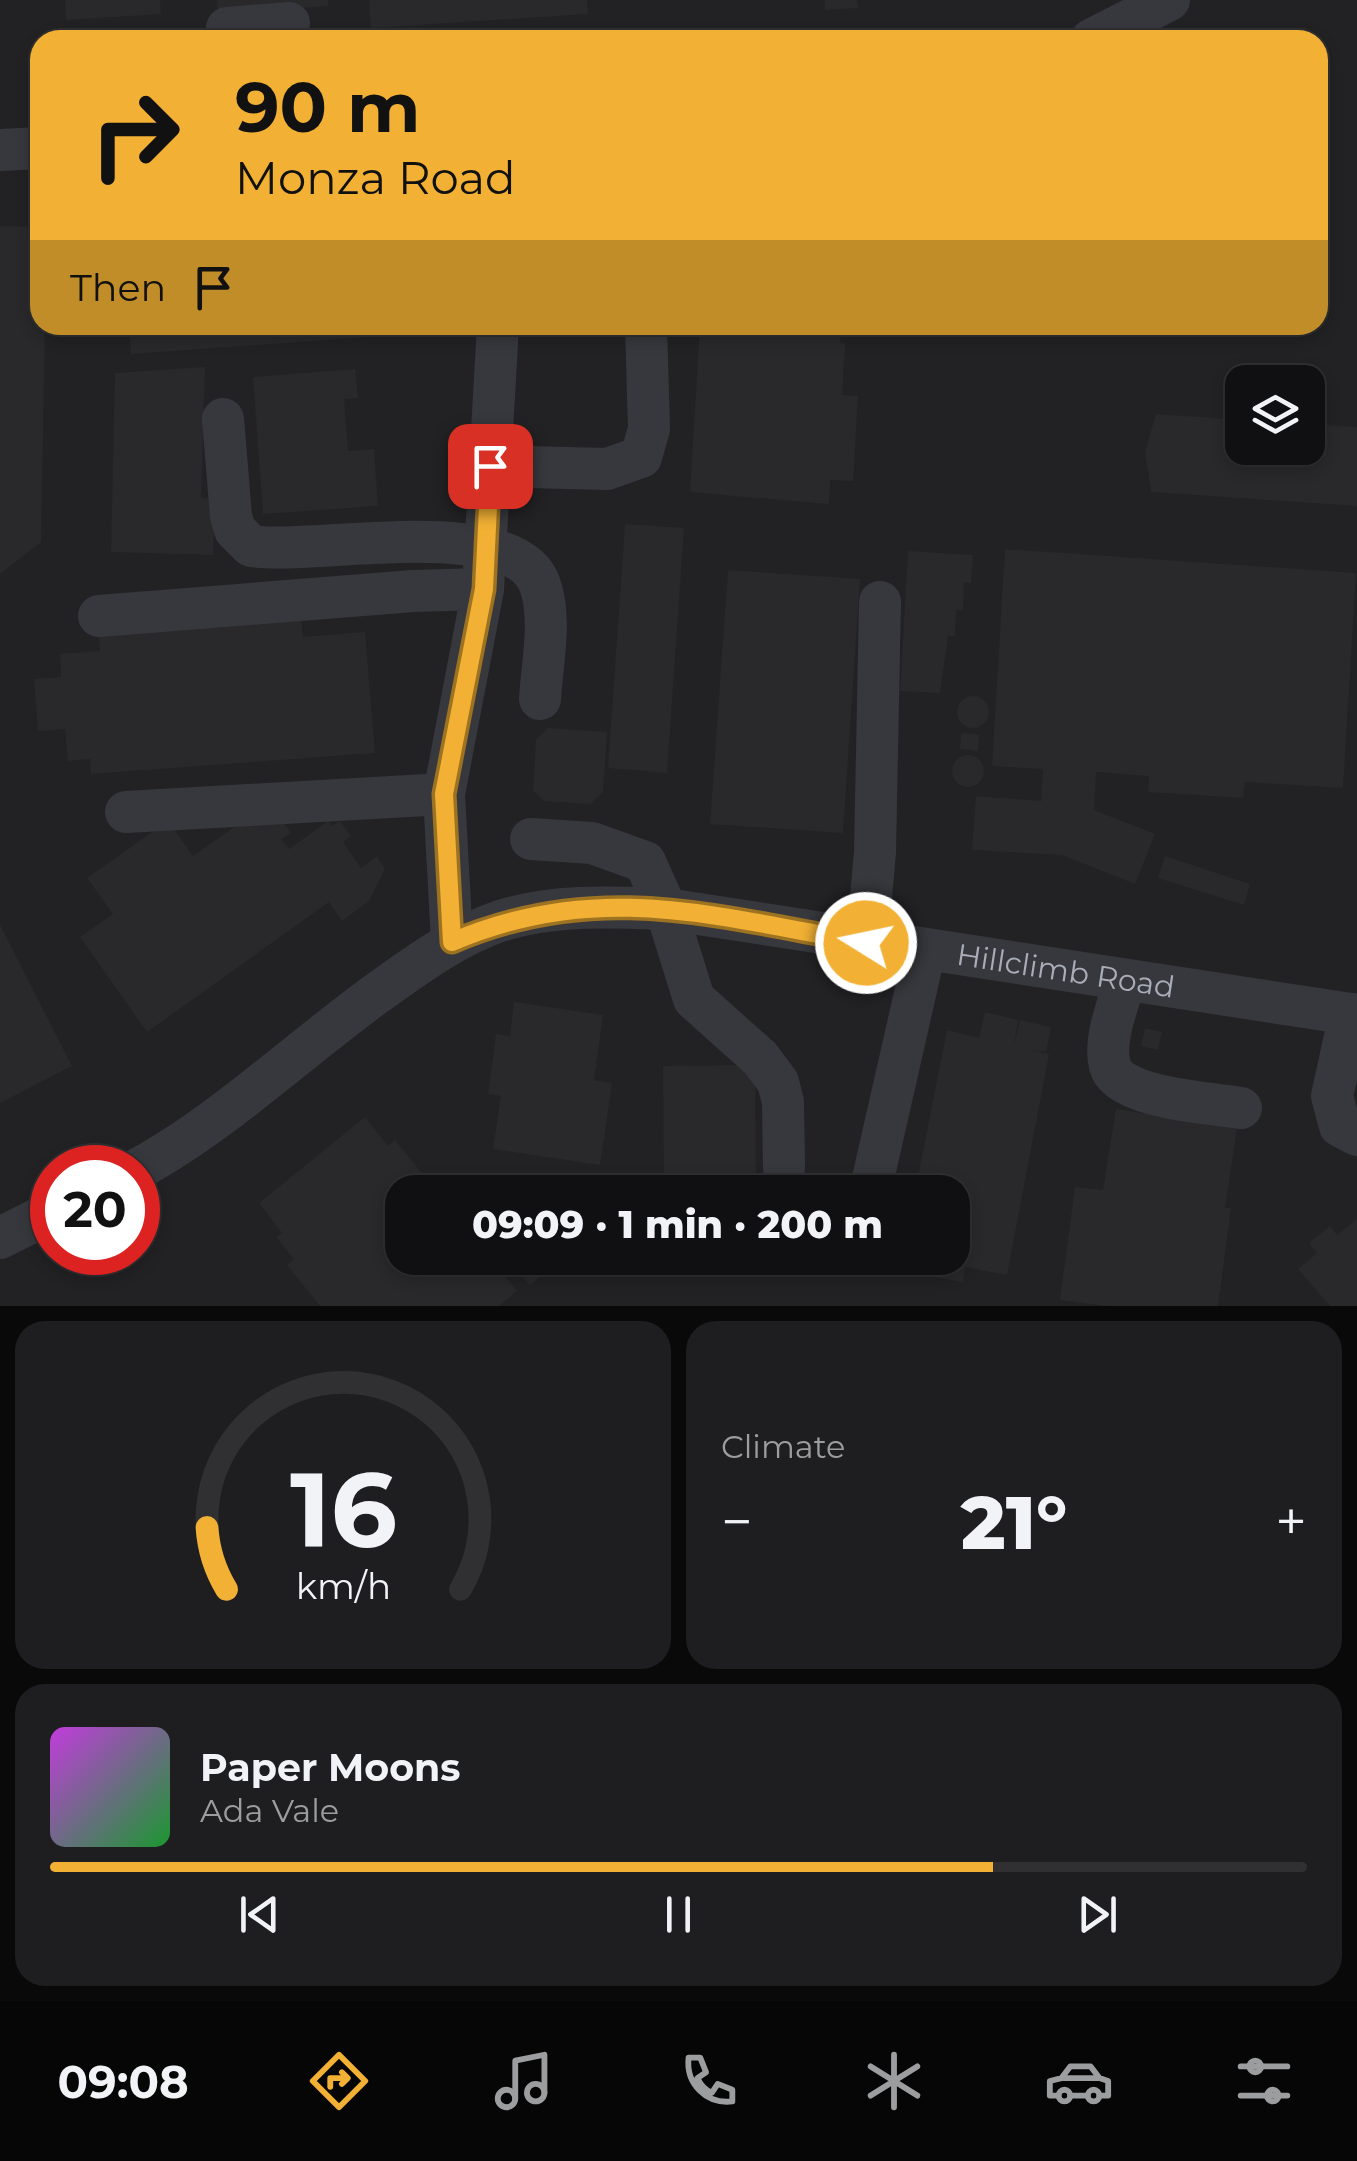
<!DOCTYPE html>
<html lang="en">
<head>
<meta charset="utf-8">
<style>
	:root { --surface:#101012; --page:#1e1e20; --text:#f1f3f6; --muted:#9c9d9f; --line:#303032; --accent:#f2b134 }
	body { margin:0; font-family:Montserrat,sans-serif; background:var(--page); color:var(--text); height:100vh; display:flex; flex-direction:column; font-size:38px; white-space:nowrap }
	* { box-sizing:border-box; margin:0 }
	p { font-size:32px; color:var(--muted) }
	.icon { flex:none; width:55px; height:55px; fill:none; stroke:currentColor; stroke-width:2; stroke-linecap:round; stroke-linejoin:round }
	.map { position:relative; height:1306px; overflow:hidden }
	.sheet { display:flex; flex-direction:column; gap:15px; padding:15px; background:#09090a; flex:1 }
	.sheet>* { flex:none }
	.banner { position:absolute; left:30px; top:30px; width:1298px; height:305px; border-radius:30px; box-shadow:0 5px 15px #0003,0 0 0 2px var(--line); background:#f2b134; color:#111; overflow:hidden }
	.controls { position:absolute; left:1225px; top:365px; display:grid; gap:20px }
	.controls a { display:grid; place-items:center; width:100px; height:100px; border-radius:20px; background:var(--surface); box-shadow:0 5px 15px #0003,0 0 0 2px var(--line); font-size:50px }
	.speed { position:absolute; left:30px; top:1145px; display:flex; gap:20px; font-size:50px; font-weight:700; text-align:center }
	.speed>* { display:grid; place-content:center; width:130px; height:130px; border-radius:50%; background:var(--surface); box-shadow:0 5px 15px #0003,0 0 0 2px var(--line); line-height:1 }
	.speed .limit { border:15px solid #d22; background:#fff; color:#111 }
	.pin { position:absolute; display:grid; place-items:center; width:85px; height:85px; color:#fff; margin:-42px; border-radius:20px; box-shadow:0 5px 15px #0006 }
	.me { position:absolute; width:110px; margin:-55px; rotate:280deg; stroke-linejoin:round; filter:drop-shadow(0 0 8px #0008) }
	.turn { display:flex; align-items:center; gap:35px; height:210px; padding:0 40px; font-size:45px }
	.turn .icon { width:130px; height:130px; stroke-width:2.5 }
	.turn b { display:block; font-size:70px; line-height:85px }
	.then { display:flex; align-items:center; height:95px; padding:0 40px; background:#0003; gap:20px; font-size:38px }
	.big { font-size:75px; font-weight:800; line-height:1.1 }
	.sheet .tile { flex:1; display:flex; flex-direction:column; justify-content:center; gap:15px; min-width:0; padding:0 35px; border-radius:30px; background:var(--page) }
	.sheet .dial { align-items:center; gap:0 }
	.dial svg { height:260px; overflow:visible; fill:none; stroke:var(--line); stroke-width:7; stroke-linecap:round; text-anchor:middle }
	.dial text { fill:var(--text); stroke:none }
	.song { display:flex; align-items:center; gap:30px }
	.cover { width:120px; height:120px; border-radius:15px; background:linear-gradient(135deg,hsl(290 70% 55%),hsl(130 70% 35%)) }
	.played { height:10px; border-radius:5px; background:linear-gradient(90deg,var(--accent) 75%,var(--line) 75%) }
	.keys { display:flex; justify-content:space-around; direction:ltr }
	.heat { display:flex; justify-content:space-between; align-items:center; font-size:55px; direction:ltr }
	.sheet .tiles { flex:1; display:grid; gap:15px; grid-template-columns:1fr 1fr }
	.tile:last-child { grid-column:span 2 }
	.trip { position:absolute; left:385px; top:1175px; width:585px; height:100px; border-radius:30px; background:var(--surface); box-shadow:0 5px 15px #0003,0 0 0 2px var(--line); font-weight:800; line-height:100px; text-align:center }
	.menu { display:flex; height:160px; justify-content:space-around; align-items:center; background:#060607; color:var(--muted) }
	.menu .icon { width:70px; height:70px }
	.menu .active { color:var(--accent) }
	.menu b { font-size:45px; color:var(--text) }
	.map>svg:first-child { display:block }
</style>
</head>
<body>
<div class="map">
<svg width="1357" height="1306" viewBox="0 0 1357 1306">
	<rect width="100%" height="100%" fill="#161618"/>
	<path fill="#222225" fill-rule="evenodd" d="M0,0H1357V1306H0ZM40,40H1318V325H40ZM1242,382H1308V448H1242ZM52,1168H138V1252H52ZM402,1192H952V1258H402Z"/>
	<path fill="#29292c" d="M65,0H160L161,14L66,20Z
		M217,0H328V6L218,14Z
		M369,0H587L588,14L371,28Z
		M825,0H857L858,8L825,10Z
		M0,226L40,227V325H45L41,542L0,574Z
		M129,325H412V334L131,354Z
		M700,325H841L840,343L845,344L842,395L858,396L853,481L830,480L829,504L690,492Z
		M205,367L201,498H215L213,555L111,552L115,373Z
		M355,369L358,398L344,399L348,451L374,449L378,506L263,514L253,377Z
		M1156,414L1242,420V448H1308V424L1357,427V506L1151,492L1145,452Z
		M625,524L684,528L667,773L608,768Z
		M1005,549L1356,573L1343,788L1245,782L1243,798L1148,792L1149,776L1096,772L1094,810L1155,834L1135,884L1062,855L972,850L976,796L1041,801L1043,769L992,766Z
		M908,551L973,555L971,583L964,582L963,610H956L955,636H948L940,693L900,691Z
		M728,570L860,579L843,833L710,824Z
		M301,618L303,637L365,632L375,753L91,774L90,759L68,761L65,729L38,731L34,679L61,677L60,654L100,651L99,633Z
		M957 712a16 16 0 1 1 32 0a16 16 0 1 1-32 0Z
		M548,728L607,732L603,792L590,804L544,801L533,790L536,740Z
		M961,733L979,735L978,751L960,749Z
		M952 771a16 16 0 1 1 32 0a16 16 0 1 1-32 0Z
		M260,809L279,817L291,833L281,839L289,849L328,821L332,826L340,821L351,836L343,842L361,868L377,856L385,869L369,901L342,921L329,902L147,1032L80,937L113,914L87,878L168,821L193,856Z
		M1165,856L1250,884L1244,905L1158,878Z
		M0,925L72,1066L0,1103Z
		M514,1002L603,1015L594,1080L612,1083L600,1165L493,1149L501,1096L488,1094L496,1034L510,1036Z
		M985,1012L1018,1020L1014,1046L1020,1020L1051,1027L1046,1052L1031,1050L1049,1054L1007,1275L965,1267L963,1282L878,1266L879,1258H952V1192H915L947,1030L979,1038Z
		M1145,1028L1162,1032L1158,1050L1141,1046Z
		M755,1065L756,1187H771V1180L793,1179V1187H809V1192H664L663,1066Z
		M1116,1109L1237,1128L1225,1208H1231L1218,1306H1106L1060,1300L1075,1187L1103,1190Z
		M365,1117L388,1146L395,1140L437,1192H402V1258H490L517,1291L499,1306H320L287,1265L294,1259L276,1237L282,1233L259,1203Z
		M481,1178L491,1190L500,1183L508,1192H464Z
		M1357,1219V1306H1330L1298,1269L1317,1253L1309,1243L1330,1226L1337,1235Z
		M507,1258H564L530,1285Z"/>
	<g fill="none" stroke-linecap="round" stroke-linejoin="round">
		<g stroke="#37383d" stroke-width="42">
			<path d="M229,40L227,28L289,23"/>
			<path d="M1091,40L1169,0"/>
			<path d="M0,150L40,148"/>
			<path d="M223,419L231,516L235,530L251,546C313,556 515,512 540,585C552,619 542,664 540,699"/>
			<path d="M490,466L607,469L641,457L649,429L646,325"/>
			<path d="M99,616L413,591L483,589"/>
			<path d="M126,812L444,794"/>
			<path d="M531,839L592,843L645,862L666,909L694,999L760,1058L778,1082L783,1102L784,1168"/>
			<path d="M452,942L444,794L483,589L498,325"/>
			<path d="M867,943L875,852L880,602"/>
			<path d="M1125,980C1118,1006 1103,1039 1110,1066C1118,1098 1210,1103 1241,1108"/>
			<path d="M1350,1014L1332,1096L1340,1126L1357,1135"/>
			<path id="s1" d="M138,1169C221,1124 299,1050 376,994C415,966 454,937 500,921C554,904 611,907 666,909L1357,1015"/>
			<path d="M870,1192L925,950"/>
			<path d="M0,1238L52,1212"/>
		</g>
	</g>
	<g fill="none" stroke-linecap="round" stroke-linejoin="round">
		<g stroke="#9d7322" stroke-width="25">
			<path id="route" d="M490,466L484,589L444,794L452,942C598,879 718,917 866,943"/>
		</g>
		<use href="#route" stroke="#f2b134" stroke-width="18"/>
	</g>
	<g text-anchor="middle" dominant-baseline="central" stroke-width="10" stroke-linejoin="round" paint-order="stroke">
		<g font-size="30" fill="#a8adb8" stroke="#111113">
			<text stroke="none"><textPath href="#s1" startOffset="1012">Hillclimb Road</textPath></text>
		</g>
	</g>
</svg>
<div class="controls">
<a><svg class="icon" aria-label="layers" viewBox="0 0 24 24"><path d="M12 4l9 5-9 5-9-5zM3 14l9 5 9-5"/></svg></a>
</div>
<div class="speed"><div class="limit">20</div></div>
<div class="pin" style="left:490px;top:466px;background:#d93025"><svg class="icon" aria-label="arrive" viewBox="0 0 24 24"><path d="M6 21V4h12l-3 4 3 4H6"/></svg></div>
<svg class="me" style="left:866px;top:943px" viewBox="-20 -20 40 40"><circle r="17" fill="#f2b134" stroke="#fff" stroke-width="3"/><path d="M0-11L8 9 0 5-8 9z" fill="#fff"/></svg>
<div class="trip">09:09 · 1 min · 200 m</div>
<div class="banner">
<div class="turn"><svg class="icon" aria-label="right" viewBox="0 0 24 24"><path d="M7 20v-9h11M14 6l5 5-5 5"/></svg><div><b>90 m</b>Monza Road</div></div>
<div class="then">Then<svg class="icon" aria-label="arrive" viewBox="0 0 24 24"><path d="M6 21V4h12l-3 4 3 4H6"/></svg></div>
</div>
</div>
<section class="sheet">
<div class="tiles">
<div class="tile dial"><svg viewBox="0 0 100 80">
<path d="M14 69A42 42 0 1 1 86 69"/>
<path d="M14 69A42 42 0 0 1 8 50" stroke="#f2b134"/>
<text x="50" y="56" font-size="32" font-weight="700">16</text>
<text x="50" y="72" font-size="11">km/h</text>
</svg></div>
<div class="tile"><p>Climate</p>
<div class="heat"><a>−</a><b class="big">21°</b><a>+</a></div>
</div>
<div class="tile">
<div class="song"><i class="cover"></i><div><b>Paper Moons</b><p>Ada Vale</p></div></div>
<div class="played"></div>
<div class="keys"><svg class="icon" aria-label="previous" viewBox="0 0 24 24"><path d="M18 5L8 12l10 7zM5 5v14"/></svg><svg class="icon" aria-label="pause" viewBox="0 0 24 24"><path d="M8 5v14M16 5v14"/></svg><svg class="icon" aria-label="next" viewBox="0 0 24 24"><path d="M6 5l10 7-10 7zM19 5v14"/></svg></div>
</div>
</div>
</section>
<nav class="menu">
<b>09:08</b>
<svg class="icon active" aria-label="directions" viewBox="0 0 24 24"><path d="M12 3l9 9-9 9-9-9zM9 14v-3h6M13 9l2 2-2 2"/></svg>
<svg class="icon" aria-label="music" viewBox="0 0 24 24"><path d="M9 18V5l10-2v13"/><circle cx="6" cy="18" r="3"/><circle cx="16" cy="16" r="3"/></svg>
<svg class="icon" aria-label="phone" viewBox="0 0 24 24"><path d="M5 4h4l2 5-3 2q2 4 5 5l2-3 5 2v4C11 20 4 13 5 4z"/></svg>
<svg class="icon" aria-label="climate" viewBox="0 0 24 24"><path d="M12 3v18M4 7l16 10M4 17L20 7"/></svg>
<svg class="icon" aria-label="car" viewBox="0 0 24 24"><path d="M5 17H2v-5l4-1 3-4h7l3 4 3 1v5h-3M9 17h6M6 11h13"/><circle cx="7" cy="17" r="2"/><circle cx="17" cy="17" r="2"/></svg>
<svg class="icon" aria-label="filters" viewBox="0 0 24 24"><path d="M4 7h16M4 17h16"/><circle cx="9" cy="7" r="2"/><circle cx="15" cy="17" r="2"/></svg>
</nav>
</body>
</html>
